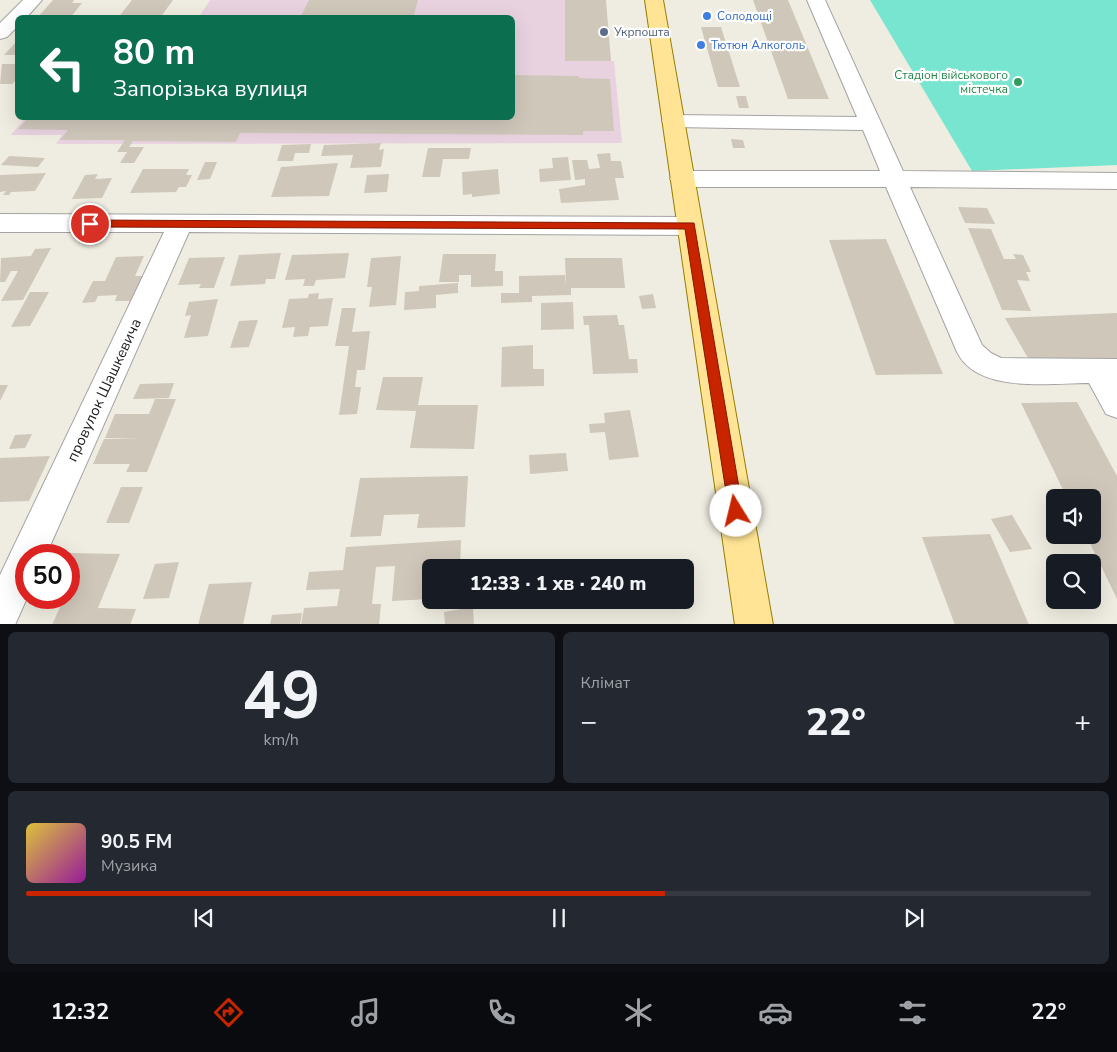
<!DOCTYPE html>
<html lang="uk">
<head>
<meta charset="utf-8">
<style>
	:root { --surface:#171b24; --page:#242831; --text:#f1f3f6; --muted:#9ea1a6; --line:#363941; --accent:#c82400 }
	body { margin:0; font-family:"Nunito Sans",sans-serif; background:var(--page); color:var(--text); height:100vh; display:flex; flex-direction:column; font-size:19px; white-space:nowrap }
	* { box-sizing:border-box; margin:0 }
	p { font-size:16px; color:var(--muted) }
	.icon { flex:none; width:28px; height:28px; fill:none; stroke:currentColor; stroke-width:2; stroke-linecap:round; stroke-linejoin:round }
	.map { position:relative; height:624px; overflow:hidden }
	.panel { display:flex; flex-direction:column; gap:8px; padding:8px; background:#0d0f14; flex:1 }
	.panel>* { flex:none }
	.top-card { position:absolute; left:15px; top:15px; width:500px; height:105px; border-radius:8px; box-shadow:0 5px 20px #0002; background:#0b6e4f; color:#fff; overflow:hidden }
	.fabs { position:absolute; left:1046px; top:489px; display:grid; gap:10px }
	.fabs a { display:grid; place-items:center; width:55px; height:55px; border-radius:8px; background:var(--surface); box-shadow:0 5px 20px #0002; font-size:25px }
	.speed { position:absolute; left:15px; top:544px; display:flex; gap:10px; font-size:25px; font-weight:700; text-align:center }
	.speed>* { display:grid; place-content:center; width:65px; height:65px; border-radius:50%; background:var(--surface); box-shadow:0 5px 20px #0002; line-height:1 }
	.speed .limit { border:8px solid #d22; background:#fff; color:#111 }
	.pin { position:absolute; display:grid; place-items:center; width:42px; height:42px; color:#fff; margin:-21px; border:2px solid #fff; border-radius:50%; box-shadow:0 1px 5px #0007 }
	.me { position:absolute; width:55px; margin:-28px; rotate:351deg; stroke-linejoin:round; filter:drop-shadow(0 0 4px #0008) }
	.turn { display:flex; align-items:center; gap:18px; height:105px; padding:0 15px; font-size:22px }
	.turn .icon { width:65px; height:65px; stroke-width:2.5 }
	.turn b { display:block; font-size:35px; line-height:42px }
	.big { font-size:38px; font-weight:800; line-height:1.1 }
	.panel .tile { flex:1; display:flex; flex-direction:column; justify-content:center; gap:8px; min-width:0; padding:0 18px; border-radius:8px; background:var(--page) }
	.panel .dial { align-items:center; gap:0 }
	.dial b { font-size:65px; line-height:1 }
	.song { display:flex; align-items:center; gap:15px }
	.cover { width:60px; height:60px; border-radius:8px; background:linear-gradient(135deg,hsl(50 70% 55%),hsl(300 70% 35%)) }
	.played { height:5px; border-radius:2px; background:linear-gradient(90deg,var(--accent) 60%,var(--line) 60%) }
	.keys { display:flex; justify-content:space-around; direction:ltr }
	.heat { display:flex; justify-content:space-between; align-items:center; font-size:28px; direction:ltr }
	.panel .tiles { flex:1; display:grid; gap:8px; grid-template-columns:1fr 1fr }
	.tile:last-child { grid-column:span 2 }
	.trip { position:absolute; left:422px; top:559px; width:272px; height:50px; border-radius:8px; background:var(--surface); box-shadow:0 5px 20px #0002; font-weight:800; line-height:50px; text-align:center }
	.tabs { display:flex; height:80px; justify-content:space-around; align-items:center; background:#090b0e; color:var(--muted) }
	.tabs .icon { width:35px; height:35px }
	.tabs .active { color:var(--accent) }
	.tabs b { font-size:22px; color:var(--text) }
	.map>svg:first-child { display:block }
</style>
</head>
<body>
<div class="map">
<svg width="1117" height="625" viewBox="0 0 1117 625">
	<rect width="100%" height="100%" fill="#efede1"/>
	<path fill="#e8d2e0" d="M210,0H565V61H614L622,143L56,144L62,135H11L25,118H512V18L199,17Z"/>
	<path fill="#77e5cf" d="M870,0H1117V165L972,171Z"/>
	<path fill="#cfc7ba" d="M53,0H74L72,3H82L70,18H37Z
		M132,0H173L160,18H118Z
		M309,0H418L413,18H300Z
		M565,0H606L611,61H565Z
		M753,0H788L829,99H788Z
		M701,27H721L740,87H718Z
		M18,40V55H4Z
		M2,64H18V78L12,84H0Z
		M512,75L579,76V78L610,79L614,131H583V135L240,133L236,142L133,141L129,147H144L134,163H120L127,152H117L125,140H60L68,130L18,129L28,118H512Z
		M736,96H746L749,108H739Z
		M731,139L743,140L745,148H733Z
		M381,143L379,150L384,149L381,167L350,168L353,155L321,156L324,145Z
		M311,144L309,153H295L293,161H277L282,145Z
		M428,148H471L469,159H443L440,177H422Z
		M610,153L611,161H621L624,178H615L619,200L561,203L559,189L585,185V179L575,180L572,160H587L589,169L600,168L597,154Z
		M9,156L45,158L38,167L1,165Z
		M568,157L571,180L540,182L539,169L553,168L552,158Z
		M205,162H217L210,179L197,180Z
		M338,163L329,196L271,197L281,167Z
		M143,169H189L186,175H192L186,187H179L176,192L130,193Z
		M498,169L500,194L472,197V194L463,195L462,172Z
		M46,173L35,191L11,192L9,195H3L6,191L0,192V175Z
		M98,174L95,179L112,178L102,198L72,199L85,175Z
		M389,174L387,192L364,193L367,175Z
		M958,207L987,208L995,224L965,223Z
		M968,228L991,229L1004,259H1016L1013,254L1023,255L1031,272H1026L1030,281L1017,280L1031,311L1002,310Z
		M886,239L943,374L876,375L829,240Z
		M51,248L23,300L1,301L18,271H11L5,282H0L1,258L31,256L35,249Z
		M281,253L275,279H266L265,284L230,286L239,255Z
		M349,253L345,278L316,280L314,286H303L305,279L285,280L292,255Z
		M443,254H496L495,271H503V286L471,287V275H459V282H439Z
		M144,256L135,276H149L139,301H115L117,295L98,296L95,302L82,303L93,281H105L116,257Z
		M401,256L396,305L369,307L372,287H367L371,258Z
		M225,257L214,288H199L201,284L178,285L189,258Z
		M565,258H622L625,288H571V295L532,296V302L501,303V293H519V276L565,275L566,285V281H572H566Z
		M458,283V293L436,295V308L404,310L405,292L419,291V286Z
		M30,292H49L30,326L11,327Z
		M319,293L318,299L333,298L328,326L310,327L308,336L293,337L295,327L282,328L289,299L308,298L309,294Z
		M653,294L656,308L642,309L639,296Z
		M218,299L208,336L184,338L191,315L185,316L189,302Z
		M573,302L574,329L541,330V303Z
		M342,308H356L352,332L370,331L365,370H357L355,387H361L357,414L339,415L349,346H335Z
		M1117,313V360L1032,365L1005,318Z
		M617,315L619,325H624L629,359H637L638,373L593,374L589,325H584L583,316Z
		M258,320L249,347L230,348L239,321Z
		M533,345V369H544V386L501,387L502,347Z
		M383,377H423L418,405H478L474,449L410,448L416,411L376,410Z
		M174,383L169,398L133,399L140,384Z
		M0,385H8L0,401Z
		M155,399H176L147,472H126L130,464H93L104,439L140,438H105L115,414H149Z
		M1077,402L1117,476V599L1086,535H1092V498H1067L1021,403Z
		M630,410L639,457L609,460L605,432L590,433L589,424L605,423L604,413Z
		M32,434L25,448L9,449L15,435Z
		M566,453L568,471L530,474L529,455Z
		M50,456L29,501L0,502V458Z
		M468,476L465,527L417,528L419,514L384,515L381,536L350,537L360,478Z
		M121,487H143L129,523H106Z
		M1012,515L1032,549L1010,552L991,519Z
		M990,534L1029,625H955L922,537Z
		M461,540L460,568H431V599L392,601L395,566L376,567L372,604H381L379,625H301L304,608L337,606L340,589L306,590L309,572L343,570L346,547Z
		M69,553L120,554L98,608L136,609L130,625H52L64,598H69Z
		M179,562L169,598L143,599L155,564Z
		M252,582L243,625H198L209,584Z
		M473,607L474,625H445L444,612Z
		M302,613L300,625H270L272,615Z"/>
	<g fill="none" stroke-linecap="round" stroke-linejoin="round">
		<g stroke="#a3a3a3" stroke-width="2">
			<path id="minor" d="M23,0H42L26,18H18V26L7,37L0,39V23Z
				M807,0H825L903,171L1117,173V189L910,187L982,345L991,353L1001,358L1117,359V418L1106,414L1089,383C1049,383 978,394 957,352L886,187H682L674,184L670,179L674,174L682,171H880L863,130L673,127L665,126L662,121L665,116L673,115L857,117Z
				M0,214L690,217L699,220L702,226L699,232L690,235L189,232L46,555H26L27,598L15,625H0V575L164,232H0Z"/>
		</g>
		<g stroke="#947e00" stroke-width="2">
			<path id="major" d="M645,0H663L773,625H735Z"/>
		</g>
		<use href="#minor" fill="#fff" fill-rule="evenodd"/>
		<use href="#major" fill="#ffe495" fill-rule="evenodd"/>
	</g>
	<path fill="#c82400" stroke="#821700" d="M90,220L694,223L743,511L741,515L736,517L731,515L729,511L685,229L90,227L85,224Z"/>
	<g fill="#3f7fe0" stroke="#fff" stroke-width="2">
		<circle cx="707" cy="16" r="5"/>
		<circle cx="701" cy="45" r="5"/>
	</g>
	<circle fill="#5c6f8a" stroke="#fff" stroke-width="2" cx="604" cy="32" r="5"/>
	<circle fill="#2e9e5b" stroke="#fff" stroke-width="2" cx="1018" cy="82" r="5"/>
	<g text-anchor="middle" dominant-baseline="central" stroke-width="4.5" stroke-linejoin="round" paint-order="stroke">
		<g font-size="12" fill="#366cbe" stroke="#fff" text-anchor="start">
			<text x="717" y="16">Солодощі</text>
			<text x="711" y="45">Тютюн Алкоголь</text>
		</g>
		<g font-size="12" fill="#4e5e75" stroke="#fff" text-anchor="start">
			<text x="614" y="32">Укрпошта</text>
		</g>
		<g font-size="12" fill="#27864d" stroke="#fff" text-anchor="end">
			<text x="1008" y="75">Стадіон військового<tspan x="1008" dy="14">містечка</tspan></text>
		</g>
		<g font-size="15" fill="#1c1c1c" stroke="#fff">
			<text transform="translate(104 390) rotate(-65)">провулок Шашкевича</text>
		</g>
	</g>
</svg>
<div class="fabs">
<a><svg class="icon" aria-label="sound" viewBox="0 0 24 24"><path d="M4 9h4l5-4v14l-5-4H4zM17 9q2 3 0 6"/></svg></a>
<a><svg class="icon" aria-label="search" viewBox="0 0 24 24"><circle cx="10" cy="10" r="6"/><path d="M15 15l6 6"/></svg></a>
</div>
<div class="speed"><div class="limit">50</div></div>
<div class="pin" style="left:90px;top:224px;background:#d93025"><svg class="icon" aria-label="arrive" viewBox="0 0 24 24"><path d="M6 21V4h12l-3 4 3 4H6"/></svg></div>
<svg class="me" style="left:736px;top:511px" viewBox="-20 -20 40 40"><circle r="19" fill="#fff"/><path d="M0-13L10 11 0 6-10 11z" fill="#c82400"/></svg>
<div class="trip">12:33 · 1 хв · 240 m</div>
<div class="top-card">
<div class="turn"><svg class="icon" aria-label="left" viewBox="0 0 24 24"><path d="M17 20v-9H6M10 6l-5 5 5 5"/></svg><div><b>80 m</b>Запорізька вулиця</div></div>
</div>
</div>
<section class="panel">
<div class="tiles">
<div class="tile dial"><b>49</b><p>km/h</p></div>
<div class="tile"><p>Клімат</p>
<div class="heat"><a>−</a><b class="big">22°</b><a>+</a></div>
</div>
<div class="tile">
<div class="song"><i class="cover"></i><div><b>90.5 FM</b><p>Музика</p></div></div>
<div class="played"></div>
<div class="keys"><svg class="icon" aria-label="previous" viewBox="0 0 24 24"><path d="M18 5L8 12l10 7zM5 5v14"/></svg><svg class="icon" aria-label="pause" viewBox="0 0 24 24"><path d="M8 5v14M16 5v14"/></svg><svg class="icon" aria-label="next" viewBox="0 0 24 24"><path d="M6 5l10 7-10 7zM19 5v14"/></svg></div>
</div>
</div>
</section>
<nav class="tabs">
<b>12:32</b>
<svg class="icon active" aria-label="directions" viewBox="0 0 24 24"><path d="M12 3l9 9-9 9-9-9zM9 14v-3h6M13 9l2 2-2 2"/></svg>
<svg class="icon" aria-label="music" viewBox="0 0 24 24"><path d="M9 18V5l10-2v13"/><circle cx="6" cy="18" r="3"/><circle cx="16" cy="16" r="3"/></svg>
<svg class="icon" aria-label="phone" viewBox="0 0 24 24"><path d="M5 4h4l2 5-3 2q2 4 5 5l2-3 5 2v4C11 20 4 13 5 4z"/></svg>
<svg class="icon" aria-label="climate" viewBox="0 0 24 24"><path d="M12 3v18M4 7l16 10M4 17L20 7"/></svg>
<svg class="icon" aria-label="car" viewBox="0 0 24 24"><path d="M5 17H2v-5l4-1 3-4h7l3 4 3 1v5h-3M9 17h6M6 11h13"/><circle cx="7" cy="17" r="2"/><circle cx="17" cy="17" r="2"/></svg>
<svg class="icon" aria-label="filters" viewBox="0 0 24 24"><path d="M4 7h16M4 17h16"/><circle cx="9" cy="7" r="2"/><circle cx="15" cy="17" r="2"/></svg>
<b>22°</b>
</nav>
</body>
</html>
